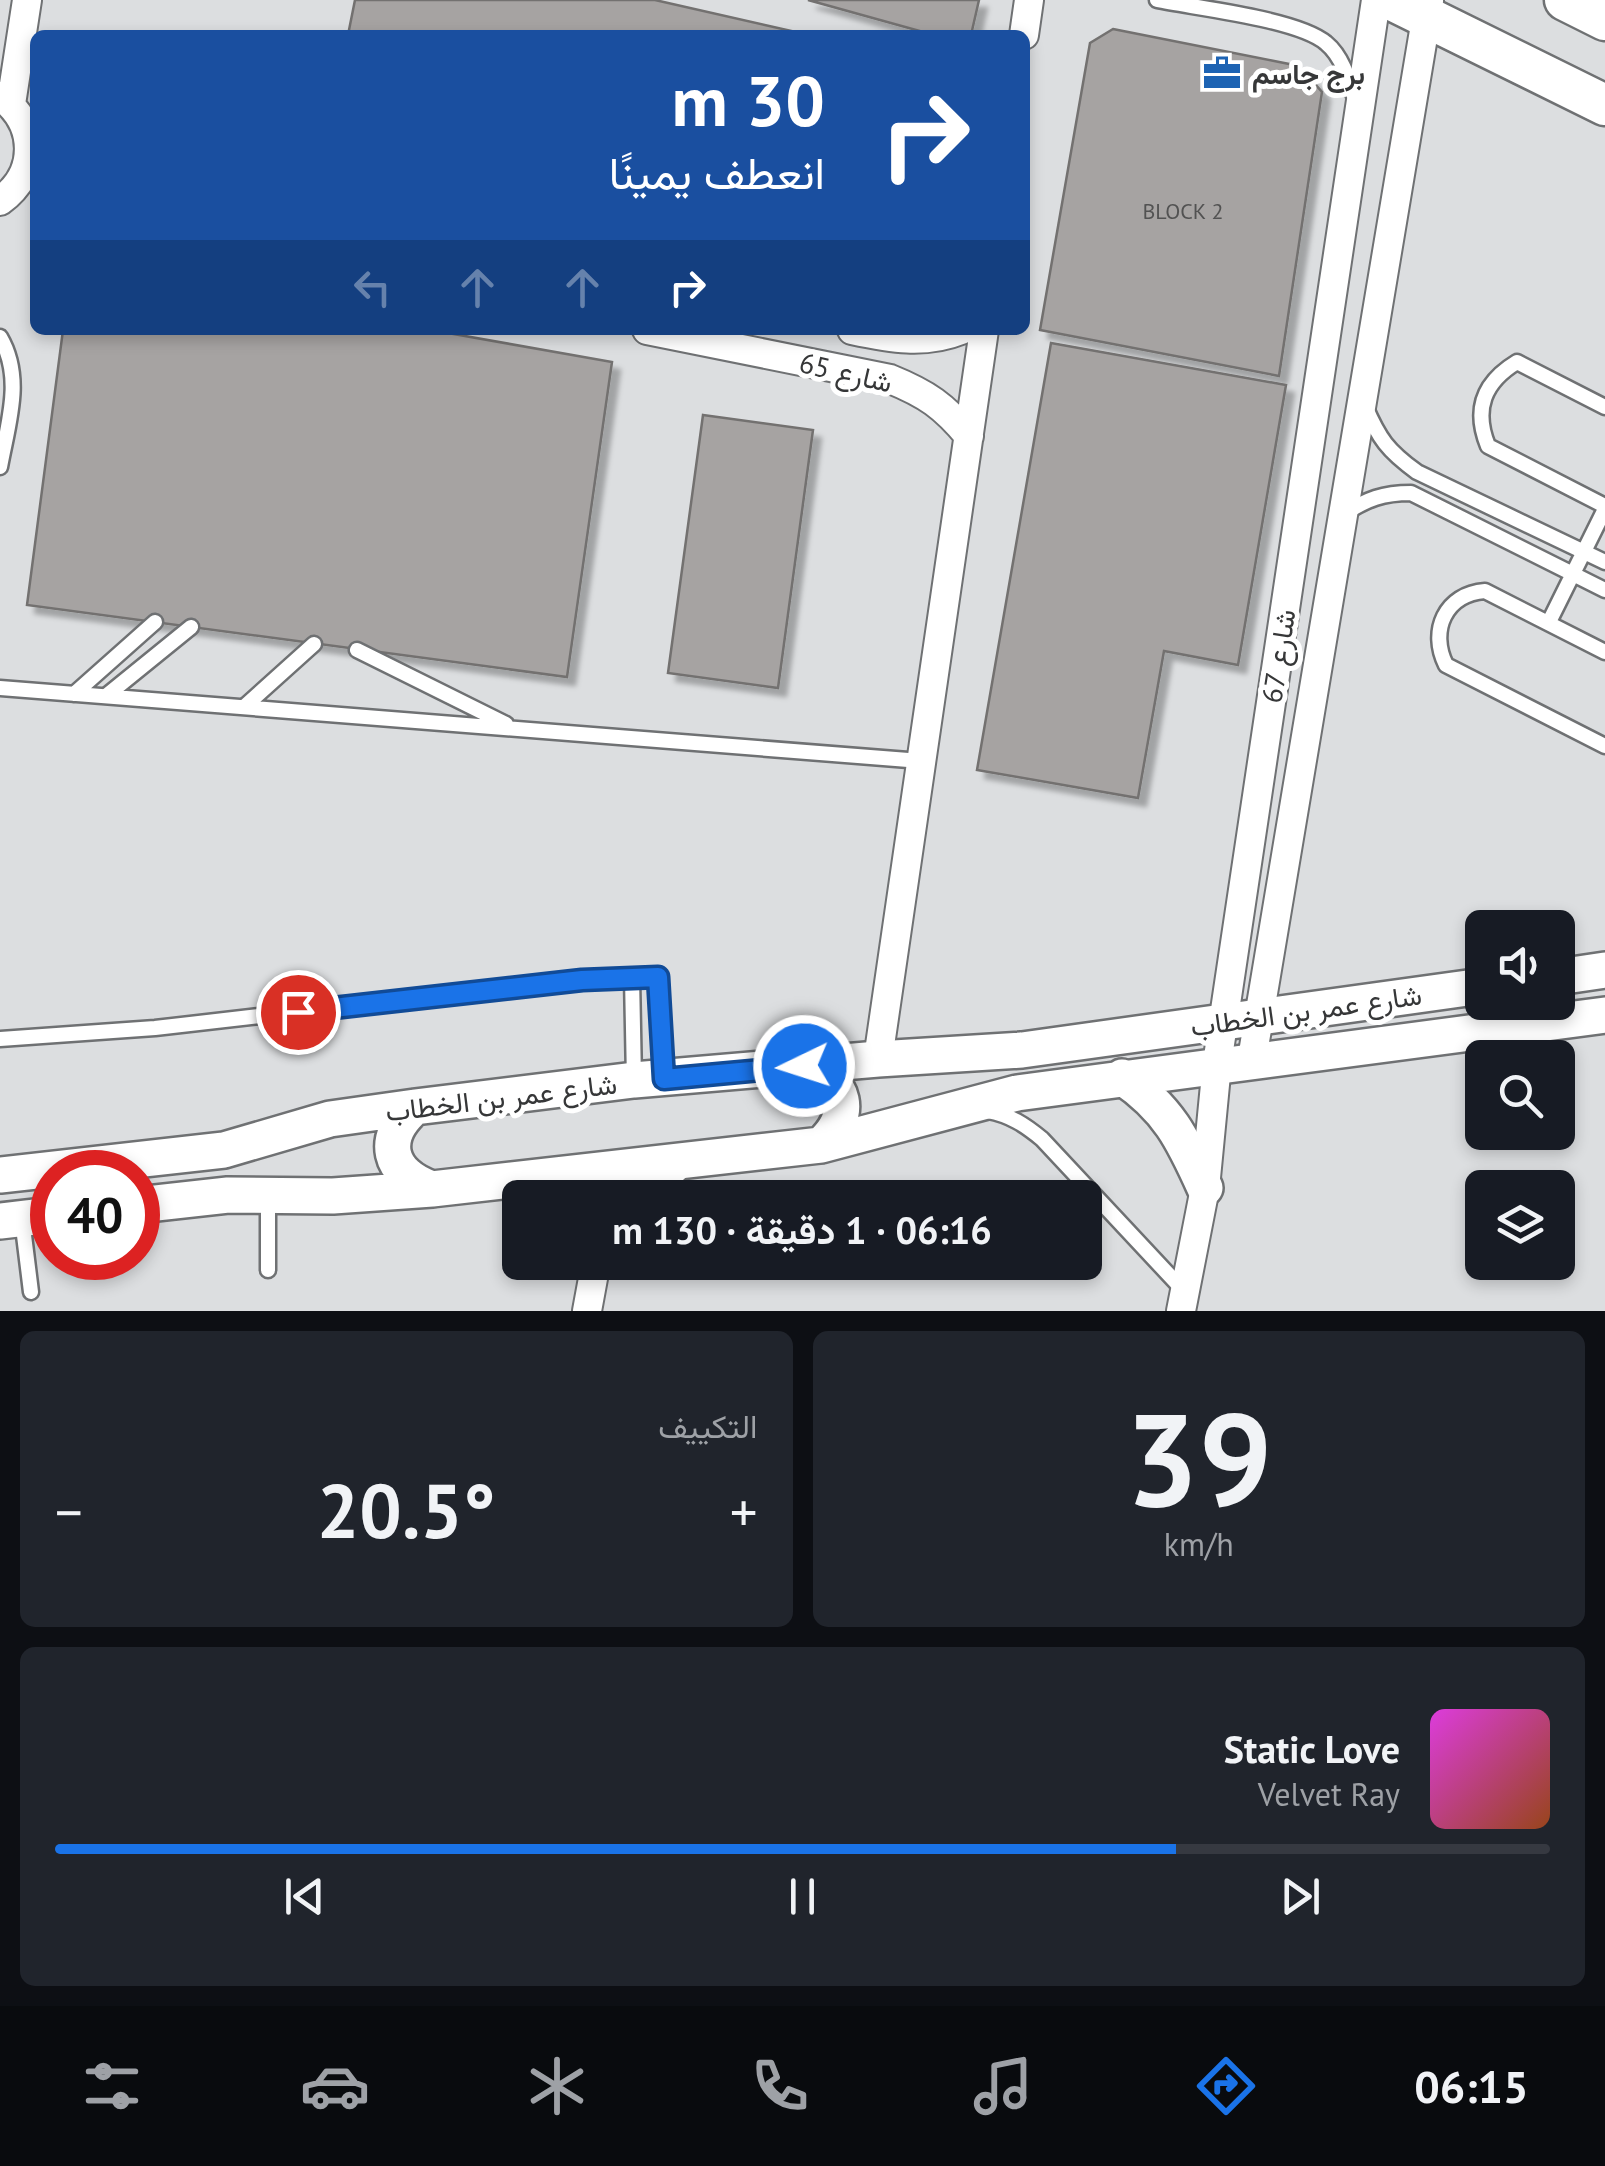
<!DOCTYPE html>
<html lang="ar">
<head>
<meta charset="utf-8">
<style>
	:root { --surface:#171b24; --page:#20242c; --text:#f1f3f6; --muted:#9ea1a6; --line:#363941; --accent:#1a73e8 }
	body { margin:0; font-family:"PT Sans",Vazirmatn,sans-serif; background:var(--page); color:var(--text); direction:rtl; height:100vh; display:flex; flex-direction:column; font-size:38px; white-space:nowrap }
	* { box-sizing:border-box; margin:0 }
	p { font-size:32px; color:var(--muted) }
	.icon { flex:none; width:55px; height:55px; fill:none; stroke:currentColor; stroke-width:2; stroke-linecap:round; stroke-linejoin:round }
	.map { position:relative; height:1311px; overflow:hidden; direction:ltr }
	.sheet { display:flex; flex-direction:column; gap:20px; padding:20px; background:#0d0f14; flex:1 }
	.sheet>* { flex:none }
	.banner { position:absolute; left:30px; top:30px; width:1000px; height:305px; border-radius:15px; box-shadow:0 5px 15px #0003; direction:rtl; background:#1a4fa0; color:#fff; overflow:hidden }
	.buttons { position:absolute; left:1465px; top:910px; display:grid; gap:20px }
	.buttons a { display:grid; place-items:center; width:110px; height:110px; border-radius:15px; background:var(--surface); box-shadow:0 5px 15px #0003; font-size:50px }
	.speed { position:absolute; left:30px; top:1150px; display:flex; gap:20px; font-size:50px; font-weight:700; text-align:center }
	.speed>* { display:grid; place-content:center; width:130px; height:130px; border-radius:50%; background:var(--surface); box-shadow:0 5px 15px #0003; line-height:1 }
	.speed .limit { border:15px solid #d22; background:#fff; color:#111 }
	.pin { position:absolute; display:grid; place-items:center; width:85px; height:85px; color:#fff; margin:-42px; border:5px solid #fff; border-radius:50%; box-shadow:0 2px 10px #0007 }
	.me { position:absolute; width:110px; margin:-55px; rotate:266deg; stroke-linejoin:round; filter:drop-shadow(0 0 8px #0008) }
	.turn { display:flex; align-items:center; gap:35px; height:210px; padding:0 40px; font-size:45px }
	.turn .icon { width:130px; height:130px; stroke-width:2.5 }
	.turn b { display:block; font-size:70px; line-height:85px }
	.lanes { display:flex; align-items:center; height:95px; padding:0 40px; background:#0003; justify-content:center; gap:50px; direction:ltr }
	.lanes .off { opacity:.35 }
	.big { font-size:75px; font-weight:700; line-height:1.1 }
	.sheet .card { flex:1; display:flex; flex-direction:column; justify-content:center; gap:15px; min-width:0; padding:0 35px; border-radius:15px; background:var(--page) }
	.sheet .dial { align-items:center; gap:0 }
	.dial b { font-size:130px; line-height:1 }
	.song { display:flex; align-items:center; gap:30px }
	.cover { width:120px; height:120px; border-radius:15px; background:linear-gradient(135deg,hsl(300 70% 55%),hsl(20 70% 35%)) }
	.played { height:10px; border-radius:5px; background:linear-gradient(90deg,var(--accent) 75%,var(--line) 75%) }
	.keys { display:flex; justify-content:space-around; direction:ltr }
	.heat { display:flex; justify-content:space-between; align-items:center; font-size:55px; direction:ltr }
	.sheet .tiles { flex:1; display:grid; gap:20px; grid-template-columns:1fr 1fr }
	.card:last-child { grid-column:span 2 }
	.trip { position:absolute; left:502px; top:1180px; width:600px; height:100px; border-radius:15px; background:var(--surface); box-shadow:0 5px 15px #0003; font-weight:700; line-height:100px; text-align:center; direction:rtl }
	.dock { display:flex; height:160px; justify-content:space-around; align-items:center; background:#090b0e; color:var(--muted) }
	.dock .icon { width:70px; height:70px }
	.dock .current { color:var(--accent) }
	.dock b { font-size:45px; color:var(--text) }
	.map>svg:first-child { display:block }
</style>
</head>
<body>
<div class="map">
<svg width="1605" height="1311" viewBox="0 0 1605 1311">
	<defs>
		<filter id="shadow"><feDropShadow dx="8" dy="8" stdDeviation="2.5" flood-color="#0004"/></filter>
	</defs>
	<rect width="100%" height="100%" fill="#dcdee0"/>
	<path fill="#a6a3a2" stroke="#737170" stroke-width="2.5" filter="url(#shadow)" d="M355,0H655L809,35H348Z
		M808,0H979L971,35H934Z
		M1113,29L1299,66L1322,92L1279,376L1040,330L1090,43Z
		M63,330H431L612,362L567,677L27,605Z
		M1051,343L1286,385L1238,665L1164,651L1138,798L977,770Z
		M703,415L813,430L778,688L668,673Z"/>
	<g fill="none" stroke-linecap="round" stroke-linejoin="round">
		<g stroke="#6f7173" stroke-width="19">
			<path id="service" d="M1157,0C1196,8 1298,19 1326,43C1342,56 1349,80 1355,99
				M0,337C24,378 8,423 0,467
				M1365,406C1379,439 1388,451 1417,472L1605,562
				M1605,407L1517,362C1484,382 1473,409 1488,446L1605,506
				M1344,514C1367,499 1383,493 1411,493L1605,590
				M1549,622L1605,509
				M357,650L506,724
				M1605,652L1485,591C1445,594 1429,631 1446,665L1605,746
				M0,688L921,761
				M74,694L155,622
				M106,696L191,627
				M244,707L314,644
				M632,977L634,1080
				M0,1039L155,1028L582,979L658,977L663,1074
				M988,1111C1010,1115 1025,1125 1042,1139L1185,1292
				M268,1197V1270
				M22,1219L31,1292"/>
		</g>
		<g stroke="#6f7173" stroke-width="32">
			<path id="minor" d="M1024,35L1029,0
				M0,96C38,124 39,173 0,201
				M11,104L27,0
				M647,330L890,379C927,394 944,406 969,436
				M852,330C890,338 924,345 961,330
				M878,1059L984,330
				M1252,1059L1429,1
				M539,1178L558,1184L579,1198
				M643,1198L684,1160
				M587,1311L596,1262
				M1181,1311L1205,1188L1217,1064L1376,0"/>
		</g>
		<g stroke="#6f7173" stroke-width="40">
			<path id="tertiary" d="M1558,977L1605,970
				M804,1067C847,1080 854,1115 821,1145
				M1122,1077C1168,1108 1183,1139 1205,1188
				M415,1107C379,1138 388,1174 432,1189
				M0,1175L224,1150L330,1119L415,1107L634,1080L878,1059L1022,1050L1482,986
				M138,1205L228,1195L333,1196L432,1189L821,1145L1017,1093L1605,1015
				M0,1221L52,1215"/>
		</g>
		<g stroke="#6f7173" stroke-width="45">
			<path id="secondary" d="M1392,0L1605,105
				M1565,0L1605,20"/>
		</g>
		<use href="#service" stroke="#fff" stroke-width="14"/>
		<use href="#minor" stroke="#fff" stroke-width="28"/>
		<use href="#tertiary" stroke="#fff" stroke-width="35"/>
		<use href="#secondary" stroke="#fff" stroke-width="40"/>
	</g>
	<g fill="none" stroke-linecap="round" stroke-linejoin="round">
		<g stroke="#114b97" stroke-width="25">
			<path id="route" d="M298,1012L582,980L658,977L664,1079L804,1066"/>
		</g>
		<use href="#route" stroke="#1a73e8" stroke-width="18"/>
	</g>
	<defs>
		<g id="office-bare" transform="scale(3)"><path d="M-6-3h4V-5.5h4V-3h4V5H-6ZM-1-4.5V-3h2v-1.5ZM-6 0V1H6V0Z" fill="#1d63b3" stroke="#fff" stroke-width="2.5" paint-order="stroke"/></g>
	</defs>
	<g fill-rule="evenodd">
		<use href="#office-bare" x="1222" y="73"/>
	</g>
	<g text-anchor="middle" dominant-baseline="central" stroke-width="10" stroke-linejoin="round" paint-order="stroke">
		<g font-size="22" fill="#525252">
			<text x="1183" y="211">BLOCK 2</text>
		</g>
		<g font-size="28" font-weight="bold" fill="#363738" stroke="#fff" text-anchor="start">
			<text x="1252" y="73">برج جاسم</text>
		</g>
		<g font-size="28" fill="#363738" stroke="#fff">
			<text transform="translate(846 372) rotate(13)">شارع 65</text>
			<text transform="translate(1278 656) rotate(-81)">شارع 67</text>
			<text transform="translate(1306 1010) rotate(-8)">شارع عمر بن الخطاب</text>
			<text transform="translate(501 1097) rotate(-7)">شارع عمر بن الخطاب</text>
		</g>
	</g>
</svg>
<div class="buttons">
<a><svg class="icon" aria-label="sound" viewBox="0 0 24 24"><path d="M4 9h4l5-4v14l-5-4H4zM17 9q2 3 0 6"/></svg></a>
<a><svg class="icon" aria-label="search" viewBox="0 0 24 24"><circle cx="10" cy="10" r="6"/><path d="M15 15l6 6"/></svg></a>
<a><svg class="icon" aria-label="layers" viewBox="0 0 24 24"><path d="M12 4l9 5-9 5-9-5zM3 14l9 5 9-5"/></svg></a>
</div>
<div class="speed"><div class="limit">40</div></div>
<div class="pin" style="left:298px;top:1012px;background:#d93025"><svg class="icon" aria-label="arrive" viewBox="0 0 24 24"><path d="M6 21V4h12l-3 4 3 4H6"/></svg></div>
<svg class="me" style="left:804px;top:1066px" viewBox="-20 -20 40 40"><circle r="17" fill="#1a73e8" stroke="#fff" stroke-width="3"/><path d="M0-11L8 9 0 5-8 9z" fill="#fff"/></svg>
<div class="trip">06:16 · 1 دقيقة · 130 m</div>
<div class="banner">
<div class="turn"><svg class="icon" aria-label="right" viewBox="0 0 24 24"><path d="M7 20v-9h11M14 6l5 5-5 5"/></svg><div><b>30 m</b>انعطف يمينًا</div></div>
<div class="lanes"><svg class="icon off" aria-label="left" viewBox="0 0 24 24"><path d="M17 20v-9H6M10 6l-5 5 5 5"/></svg><svg class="icon off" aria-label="ahead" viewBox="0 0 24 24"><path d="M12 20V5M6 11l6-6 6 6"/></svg><svg class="icon off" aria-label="ahead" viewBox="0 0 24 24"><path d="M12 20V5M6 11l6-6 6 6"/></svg><svg class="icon" aria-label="right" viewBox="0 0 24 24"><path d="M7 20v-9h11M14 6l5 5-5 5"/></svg></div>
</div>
</div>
<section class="sheet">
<div class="tiles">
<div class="card dial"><b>39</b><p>km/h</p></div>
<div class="card"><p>التكييف</p>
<div class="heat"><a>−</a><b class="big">20.5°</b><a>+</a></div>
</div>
<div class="card">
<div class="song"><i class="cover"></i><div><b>Static Love</b><p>Velvet Ray</p></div></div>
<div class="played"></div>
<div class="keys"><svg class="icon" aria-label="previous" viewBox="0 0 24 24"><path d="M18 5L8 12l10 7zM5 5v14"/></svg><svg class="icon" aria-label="pause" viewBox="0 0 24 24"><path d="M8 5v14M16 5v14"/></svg><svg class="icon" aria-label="next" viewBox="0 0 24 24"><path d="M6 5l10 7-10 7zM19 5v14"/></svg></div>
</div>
</div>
</section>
<nav class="dock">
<b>06:15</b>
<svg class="icon current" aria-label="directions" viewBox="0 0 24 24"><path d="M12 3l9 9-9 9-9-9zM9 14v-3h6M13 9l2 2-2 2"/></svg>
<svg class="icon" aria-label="music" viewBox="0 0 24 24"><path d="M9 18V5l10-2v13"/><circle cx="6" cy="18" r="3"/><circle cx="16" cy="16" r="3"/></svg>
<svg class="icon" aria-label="phone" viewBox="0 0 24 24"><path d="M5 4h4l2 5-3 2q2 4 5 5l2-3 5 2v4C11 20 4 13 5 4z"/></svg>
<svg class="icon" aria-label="climate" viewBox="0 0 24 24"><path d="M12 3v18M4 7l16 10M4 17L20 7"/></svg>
<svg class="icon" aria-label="car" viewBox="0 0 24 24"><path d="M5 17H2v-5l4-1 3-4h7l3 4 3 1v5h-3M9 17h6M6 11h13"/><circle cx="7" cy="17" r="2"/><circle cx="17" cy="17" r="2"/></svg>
<svg class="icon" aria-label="filters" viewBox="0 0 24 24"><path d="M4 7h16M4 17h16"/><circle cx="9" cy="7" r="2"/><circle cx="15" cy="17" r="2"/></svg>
</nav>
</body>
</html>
